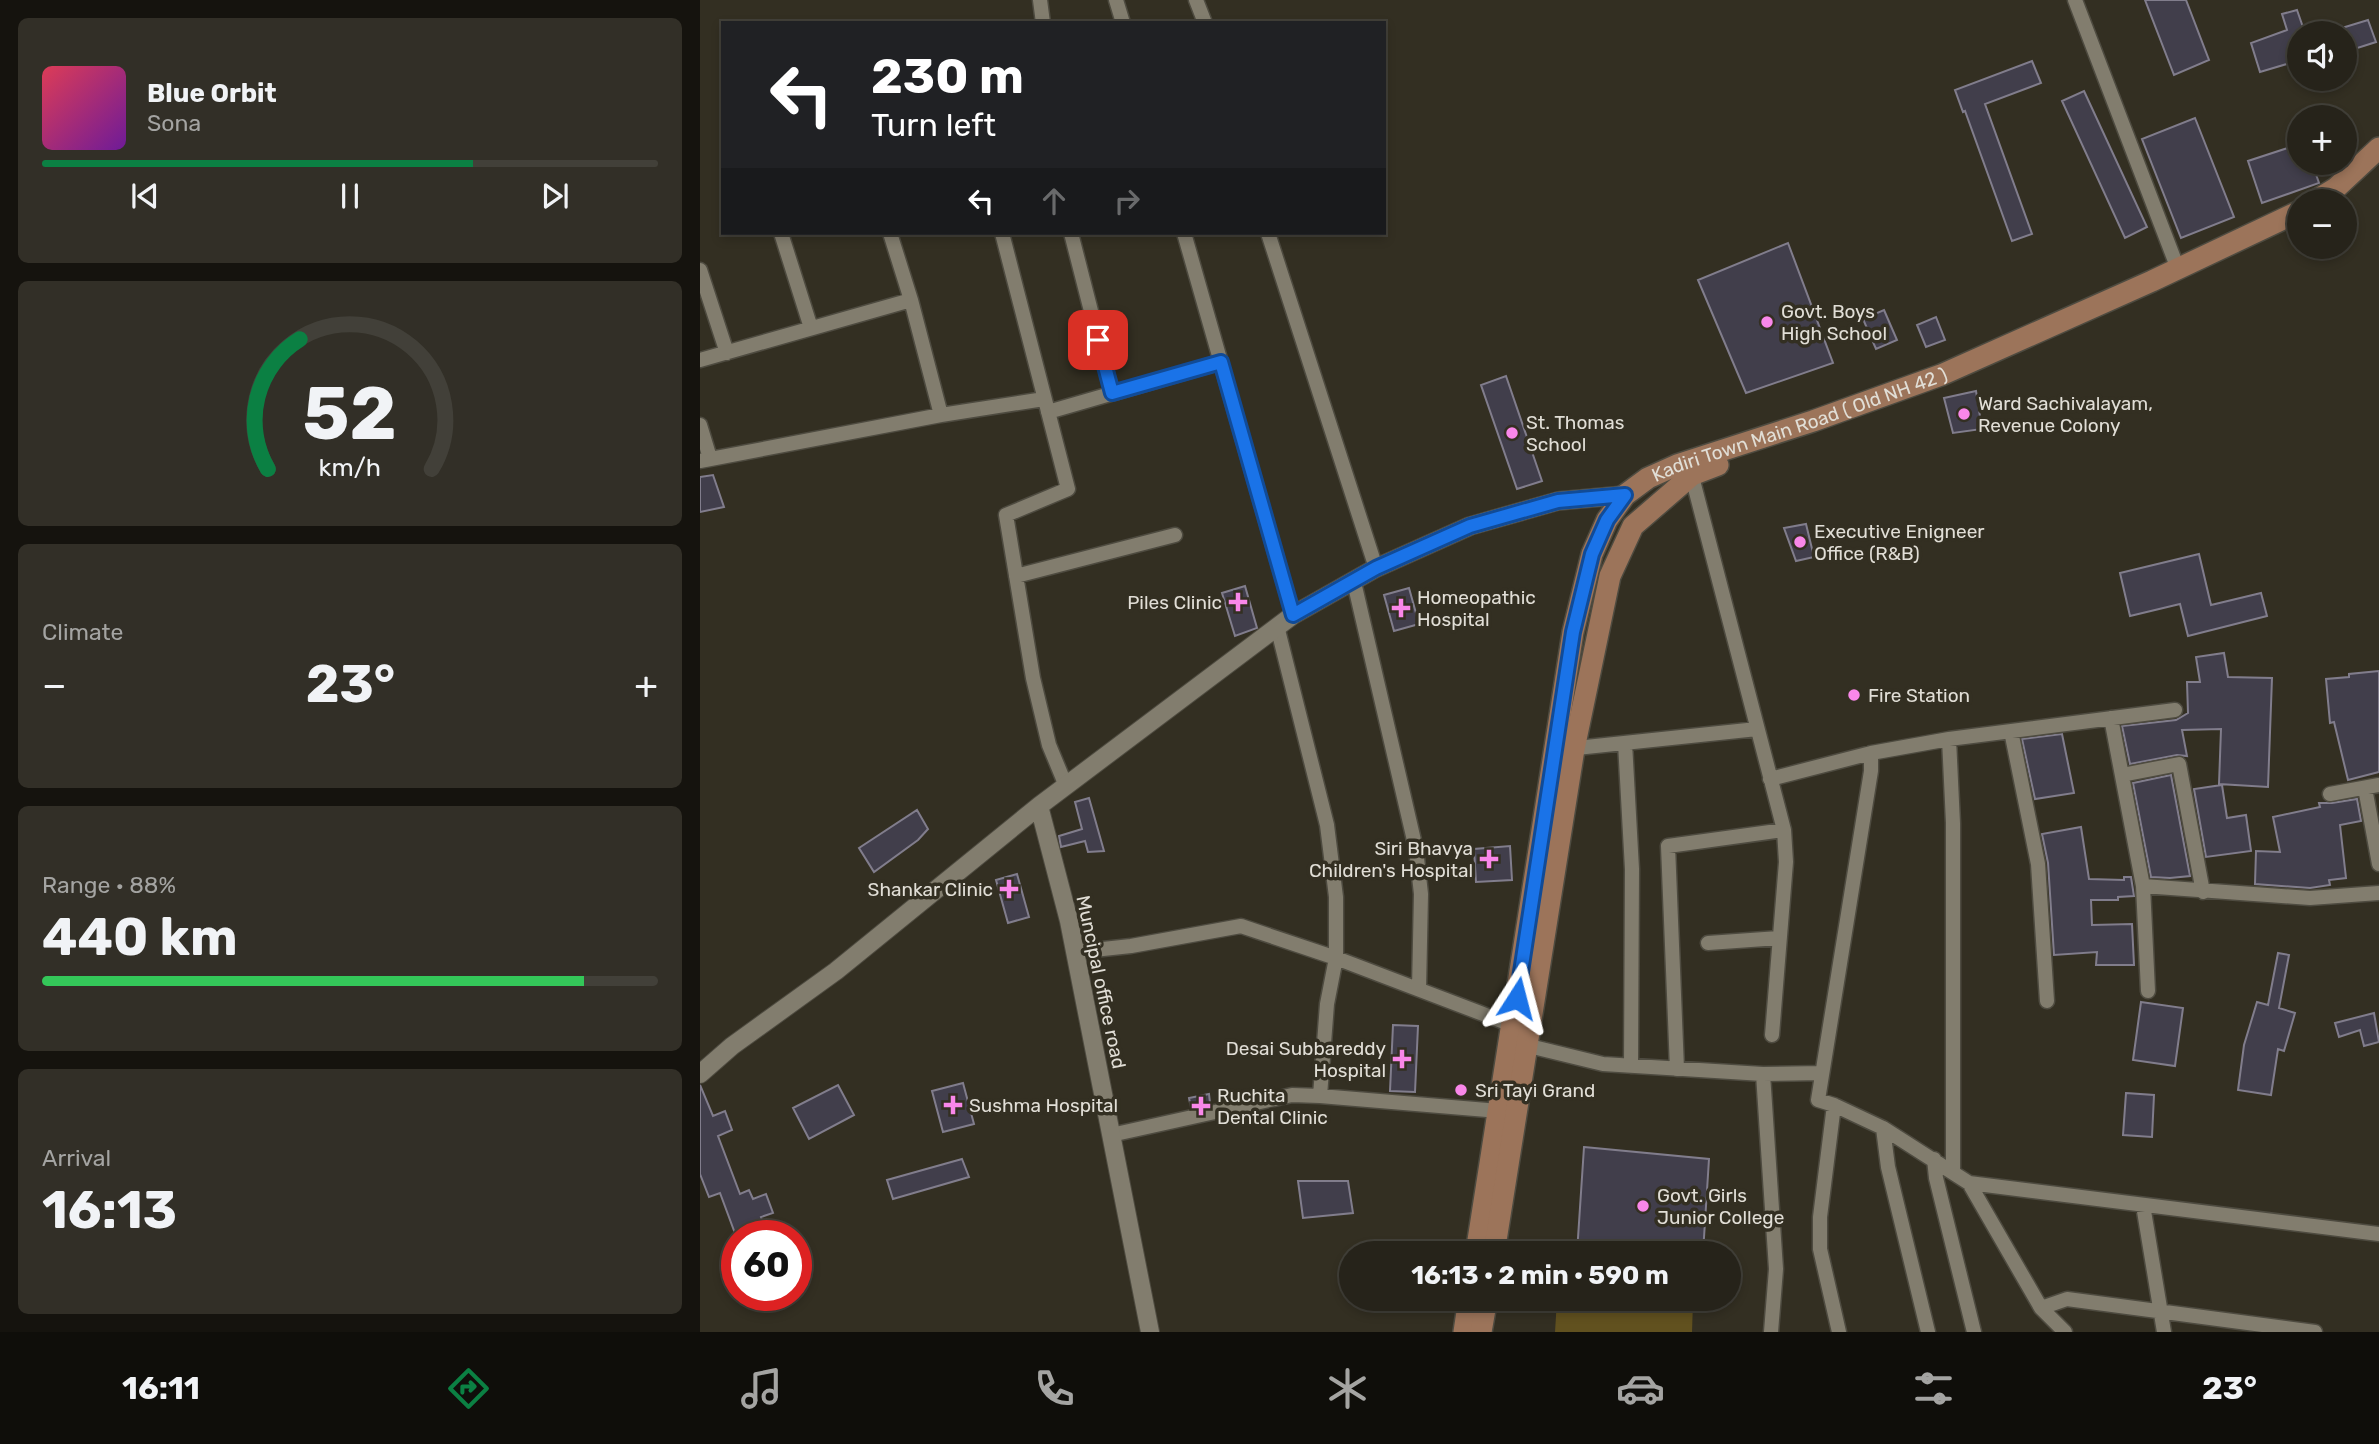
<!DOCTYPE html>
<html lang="en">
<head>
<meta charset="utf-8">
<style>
	:root { --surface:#26231a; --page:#322f27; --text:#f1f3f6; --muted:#a4a4a2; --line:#424039; --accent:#0b8043 }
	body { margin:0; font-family:Rubik,sans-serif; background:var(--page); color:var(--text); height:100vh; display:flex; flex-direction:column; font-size:26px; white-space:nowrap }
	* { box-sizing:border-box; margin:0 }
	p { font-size:23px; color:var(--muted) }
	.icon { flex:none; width:38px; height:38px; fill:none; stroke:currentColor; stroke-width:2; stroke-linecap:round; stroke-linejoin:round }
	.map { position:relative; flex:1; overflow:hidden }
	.panel { display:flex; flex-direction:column; gap:18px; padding:18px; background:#15130e; width:700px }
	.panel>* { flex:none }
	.hud { position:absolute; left:21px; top:21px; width:665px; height:214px; border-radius:0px; box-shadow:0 4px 10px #0003,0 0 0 2px var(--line); background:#202124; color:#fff; overflow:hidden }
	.fabs { position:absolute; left:1587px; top:21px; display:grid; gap:14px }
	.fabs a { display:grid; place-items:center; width:70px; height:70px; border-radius:50%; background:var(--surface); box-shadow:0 4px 10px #0003,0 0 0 2px var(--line); font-size:35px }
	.speed { position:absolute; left:21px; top:1220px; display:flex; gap:14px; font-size:35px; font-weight:700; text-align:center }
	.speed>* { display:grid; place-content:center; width:91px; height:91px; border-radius:50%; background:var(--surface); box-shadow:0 4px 10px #0003,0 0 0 2px var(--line); line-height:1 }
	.speed .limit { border:10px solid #d22; background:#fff; color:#111 }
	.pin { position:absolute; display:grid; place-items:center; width:60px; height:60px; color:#fff; margin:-30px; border-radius:14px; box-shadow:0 4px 10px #0006 }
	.me { position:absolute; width:77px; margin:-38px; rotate:9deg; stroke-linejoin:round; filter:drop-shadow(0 0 5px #0008) }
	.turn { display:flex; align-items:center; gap:24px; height:147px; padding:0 35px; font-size:32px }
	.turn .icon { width:91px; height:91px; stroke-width:2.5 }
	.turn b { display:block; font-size:49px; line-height:60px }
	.lanes { display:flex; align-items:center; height:66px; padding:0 35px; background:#0003; justify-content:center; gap:35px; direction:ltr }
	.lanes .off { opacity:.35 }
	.big { font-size:52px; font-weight:700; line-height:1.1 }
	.panel .tile { flex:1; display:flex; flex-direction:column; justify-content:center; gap:10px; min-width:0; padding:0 24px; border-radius:10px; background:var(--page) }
	.panel .dial { align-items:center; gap:0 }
	.dial svg { height:182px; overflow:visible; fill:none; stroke:var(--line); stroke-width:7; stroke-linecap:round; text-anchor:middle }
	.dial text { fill:var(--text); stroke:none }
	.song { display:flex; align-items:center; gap:21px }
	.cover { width:84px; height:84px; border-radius:10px; background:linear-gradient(135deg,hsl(350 70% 55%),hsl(280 70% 35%)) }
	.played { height:7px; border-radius:4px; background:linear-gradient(90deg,var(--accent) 70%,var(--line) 70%) }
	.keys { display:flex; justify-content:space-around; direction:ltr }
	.heat { display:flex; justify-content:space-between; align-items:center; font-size:38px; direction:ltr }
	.charge { height:10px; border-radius:5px; background:linear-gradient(90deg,#34c759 88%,var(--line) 0) }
	.trip { position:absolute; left:639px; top:1241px; width:402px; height:70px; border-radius:35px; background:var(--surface); box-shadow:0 4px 10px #0003,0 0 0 2px var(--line); font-weight:700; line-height:70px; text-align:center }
	.menu { display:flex; height:112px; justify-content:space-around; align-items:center; background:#0f0e0a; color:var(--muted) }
	.menu .icon { width:49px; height:49px }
	.menu .selected { color:var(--accent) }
	.menu b { font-size:32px; color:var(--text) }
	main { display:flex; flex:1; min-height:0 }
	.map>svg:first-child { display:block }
</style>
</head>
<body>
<main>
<section class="panel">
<div class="tile">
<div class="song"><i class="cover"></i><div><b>Blue Orbit</b><p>Sona</p></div></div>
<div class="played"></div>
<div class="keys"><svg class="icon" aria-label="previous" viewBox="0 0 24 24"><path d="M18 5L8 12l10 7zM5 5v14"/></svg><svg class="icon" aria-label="pause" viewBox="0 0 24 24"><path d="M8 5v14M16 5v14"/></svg><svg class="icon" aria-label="next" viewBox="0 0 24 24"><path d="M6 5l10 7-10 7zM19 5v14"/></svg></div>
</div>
<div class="tile dial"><svg viewBox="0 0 100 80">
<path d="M14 69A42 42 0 1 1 86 69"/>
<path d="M14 69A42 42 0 0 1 28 12" stroke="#0b8043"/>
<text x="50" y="56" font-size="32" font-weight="700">52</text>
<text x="50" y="72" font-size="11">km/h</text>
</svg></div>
<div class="tile"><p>Climate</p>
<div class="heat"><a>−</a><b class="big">23°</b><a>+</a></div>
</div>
<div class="tile"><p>Range · 88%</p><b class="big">440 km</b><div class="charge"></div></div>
<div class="tile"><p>Arrival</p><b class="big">16:13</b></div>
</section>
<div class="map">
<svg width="1679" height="1332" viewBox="0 0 1679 1332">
	<rect width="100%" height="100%" fill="#332f22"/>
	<path fill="#61511f" d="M971,1298L993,1302L992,1332H855L857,1299Z"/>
	<path fill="#413e4b" stroke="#817d8c" stroke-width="2" d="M1445,0H1486L1509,60L1474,75Z
		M1597,10L1605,33H1600V60L1560,72L1551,43L1587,30L1582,14Z
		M1668,20L1676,42L1645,52V27Z
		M1332,61L1341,83L1285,104L1332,234L1312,241L1265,111L1263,112L1255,90Z
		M1384,91L1447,227L1425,238L1362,101Z
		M1495,118L1534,217L1481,238L1442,139Z
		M1600,144V163H1612L1619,183L1562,203L1548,161Z
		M1088,243L1133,363L1046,393L998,280Z
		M1184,310L1197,340L1176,349L1163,319Z
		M1236,317L1245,340L1226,347L1217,325Z
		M806,376L842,481L817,489L781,385Z
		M1276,391L1282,429L1253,433L1244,398Z
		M13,475L24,507L0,512V477Z
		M1106,524L1114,557L1096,561L1084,528Z
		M1499,554L1511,605L1561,593L1567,616L1488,636L1480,604L1430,616L1420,573Z
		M545,586L557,628L535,636L522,593Z
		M709,588L719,624L694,631L684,595Z
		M1524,653L1528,677L1572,678L1568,787L1519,784L1521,729L1482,730L1487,756L1477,755L1430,764L1422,726L1476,720L1488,713L1487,682H1500L1496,657Z
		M1679,671V772L1648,780L1634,722L1630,723L1626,679L1649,677V674Z
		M1362,734L1374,793L1335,799L1322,739Z
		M1471,775L1490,876L1470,878L1451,877L1433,783Z
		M1522,785L1527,818L1546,815L1551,851L1506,857L1494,789Z
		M389,798L404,851L388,852L385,841L361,847L359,836L382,829L375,802Z
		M1657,799L1661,821L1640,825L1646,878L1629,880L1630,885L1610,888L1555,884L1556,851L1580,852L1573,817L1620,807L1619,803H1632Z
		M217,810L228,829L218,840L174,872L159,848Z
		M1381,827L1389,879L1424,880V877H1431L1434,896L1418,897V900H1391L1392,925L1432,924L1434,965H1396L1397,952L1354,955L1348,863L1342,834Z
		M810,846L812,880L776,882L774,849Z
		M317,874L329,917L308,923L296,880Z
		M1578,953L1589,955L1579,1008L1595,1013L1584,1051L1578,1049L1571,1095L1538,1090L1544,1045L1557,1002L1568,1005Z
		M1441,1002L1483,1008L1475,1066L1433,1060Z
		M1674,1013L1679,1042L1664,1046L1660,1030L1639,1037L1635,1023Z
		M693,1025L718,1026L715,1092L690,1091Z
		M263,1083L274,1124L243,1132L232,1091Z
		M0,1085L13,1116L25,1111L32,1130L18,1136L40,1194L49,1190L53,1199L66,1194L73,1213L61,1217L68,1236H36L20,1193L9,1197L0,1174Z
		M138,1085L154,1115L109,1139L93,1108Z
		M1426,1093L1454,1095L1452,1137L1423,1135Z
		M509,1094L510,1103L491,1108L489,1098Z
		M884,1147L1009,1159L1003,1253H877Z
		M262,1159L269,1177L193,1199L187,1180Z
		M598,1181H648L653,1213L603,1218Z"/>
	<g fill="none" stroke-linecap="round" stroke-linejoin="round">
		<g stroke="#4e4b40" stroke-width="17">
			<path id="minor" d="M340,0L343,23
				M416,0L423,23
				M496,0L505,23
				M1375,0L1478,269
				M81,233L111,328
				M190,233L211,300L241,415
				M302,233L368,489L306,515L333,678L349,745L366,786
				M371,233L412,393
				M484,233L593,615
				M568,233L676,568
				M0,270L27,353
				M0,360L211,300
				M348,412L521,362
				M0,425L10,458
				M0,461L241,415L344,399
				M990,469L1084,830L1086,862L1072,1035
				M316,576L475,535
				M654,582L716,849L721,894L719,989
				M577,626L627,825L636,897V958L627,1004L620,1096
				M1411,718L1443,886L1448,991
				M1311,731L1338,864L1347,1001
				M1249,739L1253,823V1171
				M925,743L932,869L931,1066
				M867,749L1057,729
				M1171,753V771L1118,1100L1134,1105L1183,1128L1269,1183L1679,1234
				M1422,775L1479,764L1503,892
				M1070,779L1171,753L1249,739L1475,710
				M1665,788L1679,864
				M1630,794L1679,785
				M1443,886L1610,898L1679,893
				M1008,943L1079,938
				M375,952L431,946L541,926L636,958L812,1025
				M821,1044L903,1064L1063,1074L1122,1073
				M977,1069L968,846L1084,830
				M1063,1074L1076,1269L1071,1332
				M1134,1105L1120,1217V1249L1139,1332
				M1183,1128L1188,1167L1228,1332
				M411,1135L592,1095L620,1096L799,1111
				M1234,1159L1236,1178L1274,1332
				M1269,1183L1341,1308L1365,1332
				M1443,1205L1464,1332
				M1341,1308L1367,1299L1615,1332"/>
		</g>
		<g stroke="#4e4b40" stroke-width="20">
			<path id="tertiary" d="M339,806L369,921L450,1332
				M0,1074L32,1046L136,971L339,806L593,615L676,568L770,526L858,501L925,495"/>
		</g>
		<g stroke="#4e4b40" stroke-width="24">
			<g id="primary">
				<path d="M1615,201L1636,188L1679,148"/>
				<path id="s1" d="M776,1253L873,632L892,554L907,520L925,495L948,478L977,465L1113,421L1241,375L1452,281L1600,211"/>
				<path d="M794,1253L874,749L910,576L933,526L992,475L1018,465"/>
				<path d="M764,1332L769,1298"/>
				<path d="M781,1332L787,1298"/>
			</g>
		</g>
		<use href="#minor" stroke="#827d6e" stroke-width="14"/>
		<use href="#tertiary" stroke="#827d6e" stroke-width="18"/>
		<use href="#primary" stroke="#9c745a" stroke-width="21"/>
	</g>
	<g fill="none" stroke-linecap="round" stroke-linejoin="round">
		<g stroke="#114b97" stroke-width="18">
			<path id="route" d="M398,340L412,393L521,362L593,615L676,568L770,526L858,501L925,495L907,520L892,554L873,632L817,998"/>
		</g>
		<use href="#route" stroke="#1a73e8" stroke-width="12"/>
	</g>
	<g fill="#f987e9" stroke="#332f22" stroke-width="2.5">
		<circle cx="1067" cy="322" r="7"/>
		<circle cx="1264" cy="414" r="7"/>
		<circle cx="812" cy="433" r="7"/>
		<circle cx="1100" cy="542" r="7"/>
		<path d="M534.5 591.5h7v7h7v7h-7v7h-7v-7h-7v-7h7z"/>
		<path d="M697.5 597.5h7v7h7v7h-7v7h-7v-7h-7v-7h7z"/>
		<circle cx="1154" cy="695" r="7"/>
		<path d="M785.5 848.5h7v7h7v7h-7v7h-7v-7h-7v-7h7z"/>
		<path d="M305.5 878.5h7v7h7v7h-7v7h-7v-7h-7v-7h7z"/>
		<path d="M698.5 1048.5h7v7h7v7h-7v7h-7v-7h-7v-7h7z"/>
		<circle cx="761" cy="1090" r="7"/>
		<path d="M249.5 1094.5h7v7h7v7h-7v7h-7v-7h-7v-7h7z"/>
		<path d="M497.5 1095.5h7v7h7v7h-7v7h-7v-7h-7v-7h7z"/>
		<circle cx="943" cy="1206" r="7"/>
	</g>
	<g text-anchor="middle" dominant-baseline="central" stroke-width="7" stroke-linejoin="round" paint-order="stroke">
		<g font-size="19" fill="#e1ded6" stroke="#332f22" text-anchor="start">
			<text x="1081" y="311">Govt. Boys<tspan x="1081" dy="22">High School</tspan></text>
			<text x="1278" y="403">Ward Sachivalayam,<tspan x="1278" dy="22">Revenue Colony</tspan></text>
			<text x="826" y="422">St. Thomas<tspan x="826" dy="22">School</tspan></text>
			<text x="1114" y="531">Executive Enigneer<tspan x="1114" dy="22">Office (R&amp;B)</tspan></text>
			<text x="717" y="597">Homeopathic<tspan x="717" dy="22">Hospital</tspan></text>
			<text x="522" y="602" text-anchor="end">Piles Clinic</text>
			<text x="1168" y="695">Fire Station</text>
			<text x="773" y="848" text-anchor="end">Siri Bhavya<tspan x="773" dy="22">Children's Hospital</tspan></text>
			<text x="293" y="889" text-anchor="end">Shankar Clinic</text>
			<text x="686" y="1048" text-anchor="end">Desai Subbareddy<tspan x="686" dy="22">Hospital</tspan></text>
			<text x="775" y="1090">Sri Tayi Grand</text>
			<text x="517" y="1095">Ruchita<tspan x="517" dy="22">Dental Clinic</tspan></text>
			<text x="269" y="1105">Sushma Hospital</text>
			<text x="957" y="1195">Govt. Girls<tspan x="957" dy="22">Junior College</tspan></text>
		</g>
		<g font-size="19" fill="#e1ded6" stroke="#332f22">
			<text stroke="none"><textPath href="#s1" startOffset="966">Kadiri Town Main Road ( Old NH 42 )</textPath></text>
			<text transform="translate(401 982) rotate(78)">Muncipal office road</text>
		</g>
	</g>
</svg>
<div class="fabs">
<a><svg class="icon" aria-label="sound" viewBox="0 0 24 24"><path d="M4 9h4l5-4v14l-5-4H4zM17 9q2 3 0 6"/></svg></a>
<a>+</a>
<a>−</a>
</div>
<div class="speed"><div class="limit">60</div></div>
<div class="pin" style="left:398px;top:340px;background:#d93025"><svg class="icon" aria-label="arrive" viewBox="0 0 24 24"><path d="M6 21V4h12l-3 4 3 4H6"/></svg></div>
<svg class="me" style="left:817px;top:998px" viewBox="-20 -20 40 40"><path d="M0-17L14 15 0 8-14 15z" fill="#1a73e8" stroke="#fff" stroke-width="4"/></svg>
<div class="trip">16:13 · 2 min · 590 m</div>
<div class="hud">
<div class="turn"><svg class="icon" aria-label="left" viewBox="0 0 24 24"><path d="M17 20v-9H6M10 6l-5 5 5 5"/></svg><div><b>230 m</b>Turn left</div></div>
<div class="lanes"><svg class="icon" aria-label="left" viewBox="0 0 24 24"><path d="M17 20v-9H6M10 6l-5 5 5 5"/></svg><svg class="icon off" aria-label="ahead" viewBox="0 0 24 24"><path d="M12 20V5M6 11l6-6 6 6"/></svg><svg class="icon off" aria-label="right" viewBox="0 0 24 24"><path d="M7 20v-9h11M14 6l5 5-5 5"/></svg></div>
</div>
</div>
</main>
<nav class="menu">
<b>16:11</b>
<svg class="icon selected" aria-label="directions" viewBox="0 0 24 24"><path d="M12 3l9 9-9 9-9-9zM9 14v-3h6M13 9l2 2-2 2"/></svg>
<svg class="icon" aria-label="music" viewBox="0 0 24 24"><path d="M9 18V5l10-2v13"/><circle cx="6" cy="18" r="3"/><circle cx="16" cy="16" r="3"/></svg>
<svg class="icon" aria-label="phone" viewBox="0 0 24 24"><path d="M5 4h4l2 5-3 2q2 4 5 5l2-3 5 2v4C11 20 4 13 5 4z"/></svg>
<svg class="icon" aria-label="climate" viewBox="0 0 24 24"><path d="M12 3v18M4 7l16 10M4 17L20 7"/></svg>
<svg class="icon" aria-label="car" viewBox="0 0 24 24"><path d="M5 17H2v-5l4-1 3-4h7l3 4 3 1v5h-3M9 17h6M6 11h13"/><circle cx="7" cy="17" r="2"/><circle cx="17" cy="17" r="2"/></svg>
<svg class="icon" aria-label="filters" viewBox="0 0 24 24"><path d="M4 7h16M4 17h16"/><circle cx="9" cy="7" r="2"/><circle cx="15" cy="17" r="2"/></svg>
<b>23°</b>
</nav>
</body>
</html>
